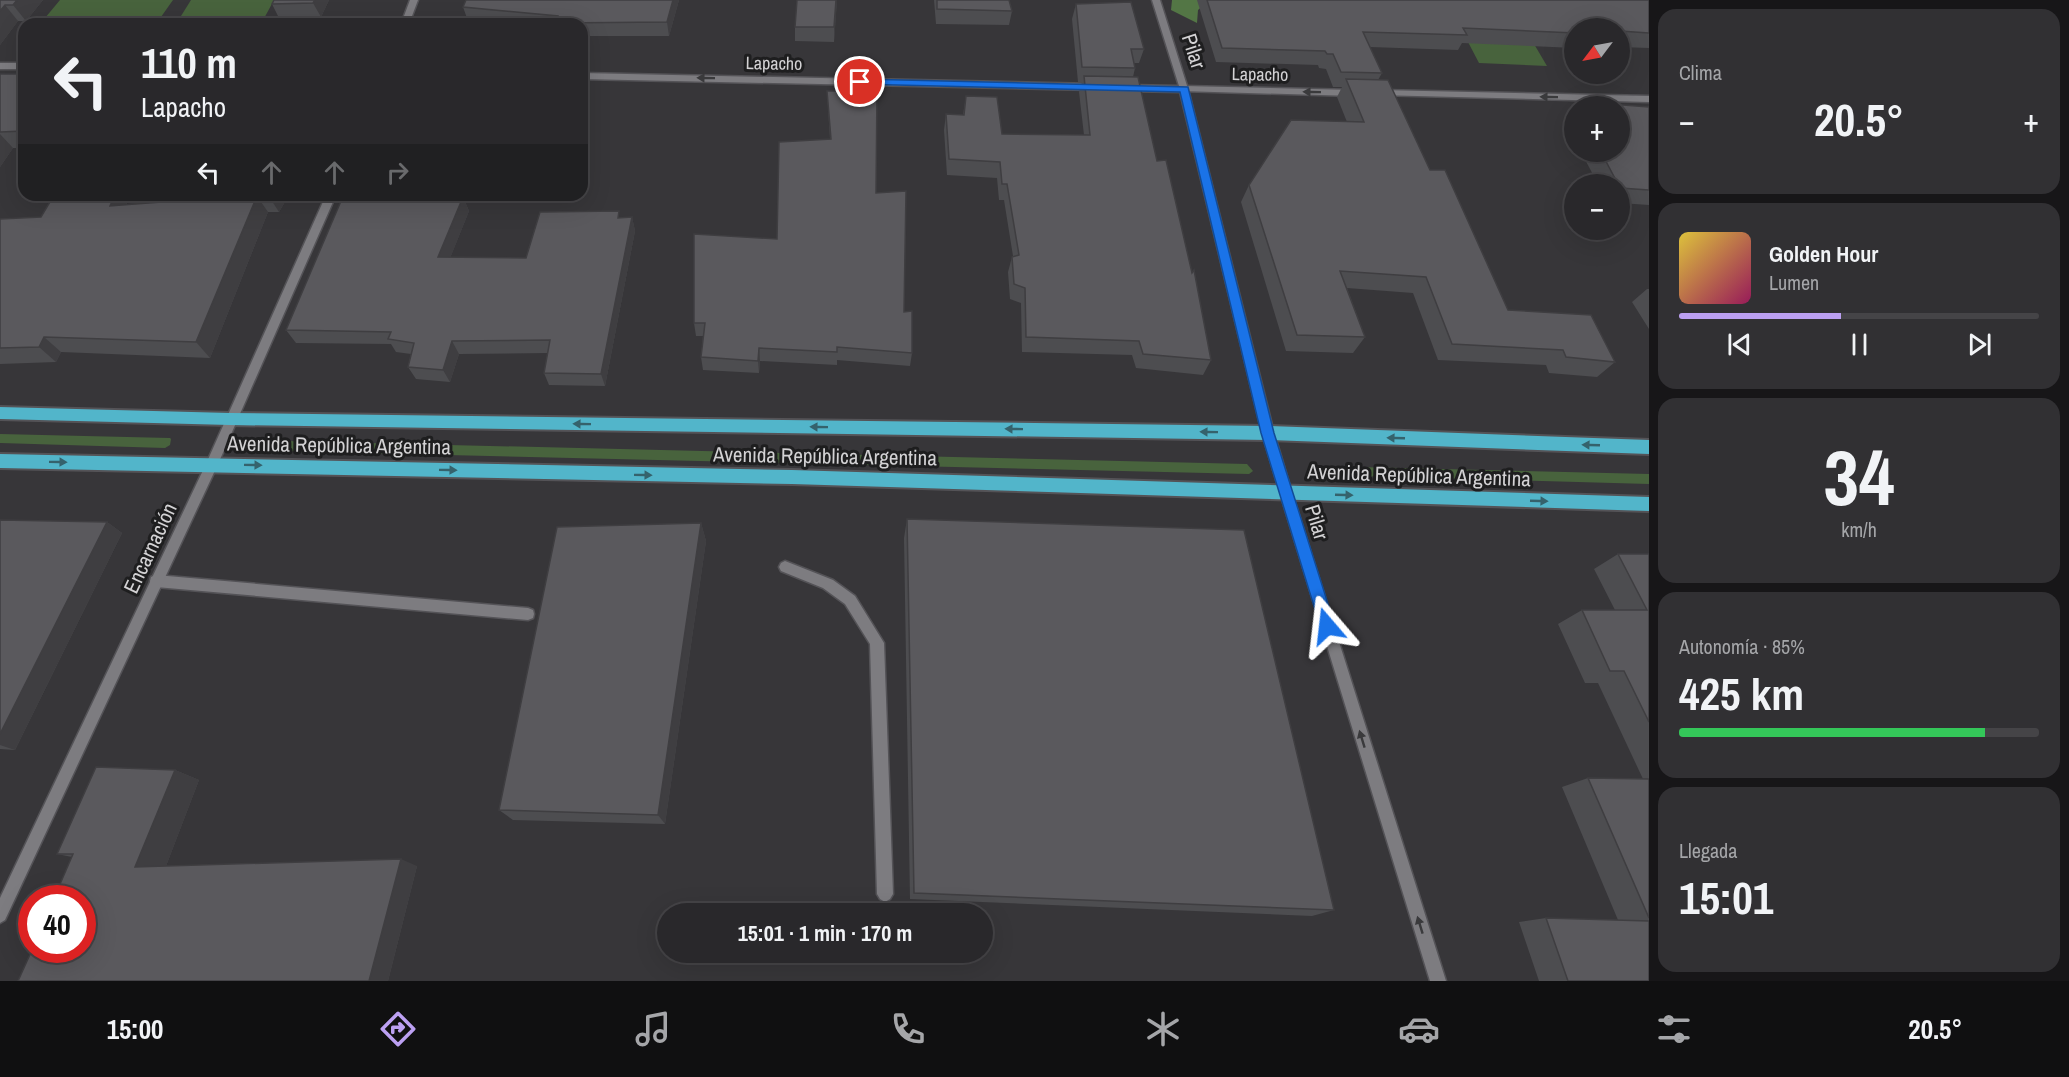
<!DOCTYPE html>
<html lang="es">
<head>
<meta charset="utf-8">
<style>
	:root { --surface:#29282b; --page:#313033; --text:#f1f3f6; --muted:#a5a6a9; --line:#454447; --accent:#bca0f2 }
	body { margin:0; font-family:"Archivo Narrow",sans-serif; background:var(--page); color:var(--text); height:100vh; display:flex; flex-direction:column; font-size:22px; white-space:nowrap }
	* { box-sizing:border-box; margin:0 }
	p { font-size:20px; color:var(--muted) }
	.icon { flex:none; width:33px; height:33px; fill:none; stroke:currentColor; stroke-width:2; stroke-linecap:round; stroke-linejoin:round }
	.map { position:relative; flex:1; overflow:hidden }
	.sheet { display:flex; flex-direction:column; gap:9px; padding:9px; background:#171618; width:420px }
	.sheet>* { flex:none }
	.hud { position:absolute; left:18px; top:18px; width:570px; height:183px; border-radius:18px; box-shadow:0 6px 24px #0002,0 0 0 2px var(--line); background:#29282b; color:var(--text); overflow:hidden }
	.needle { width:39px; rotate:238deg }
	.buttons { position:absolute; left:1564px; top:18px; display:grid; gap:12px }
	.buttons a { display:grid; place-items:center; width:66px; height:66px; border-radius:50%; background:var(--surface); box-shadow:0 6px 24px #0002,0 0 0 2px var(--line); font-size:30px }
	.speed { position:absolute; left:18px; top:885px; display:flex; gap:12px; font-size:30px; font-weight:700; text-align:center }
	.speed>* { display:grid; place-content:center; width:78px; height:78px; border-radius:50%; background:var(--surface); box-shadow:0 6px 24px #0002,0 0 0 2px var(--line); line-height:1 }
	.speed .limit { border:9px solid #d22; background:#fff; color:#111 }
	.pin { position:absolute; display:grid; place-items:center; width:51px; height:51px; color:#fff; margin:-26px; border:3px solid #fff; border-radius:50%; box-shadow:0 2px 6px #0007 }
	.me { position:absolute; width:66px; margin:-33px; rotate:343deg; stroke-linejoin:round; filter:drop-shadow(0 0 4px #0008) }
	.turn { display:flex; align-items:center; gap:21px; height:126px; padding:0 24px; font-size:27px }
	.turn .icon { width:78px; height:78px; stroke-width:2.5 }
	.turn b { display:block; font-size:42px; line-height:51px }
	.lanes { display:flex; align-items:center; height:57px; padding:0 24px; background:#0003; justify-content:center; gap:30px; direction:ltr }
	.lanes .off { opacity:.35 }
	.big { font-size:45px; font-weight:800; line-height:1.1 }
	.sheet .card { flex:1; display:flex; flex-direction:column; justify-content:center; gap:9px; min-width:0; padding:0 21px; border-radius:18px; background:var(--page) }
	.sheet .dial { align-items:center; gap:0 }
	.dial b { font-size:78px; line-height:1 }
	.song { display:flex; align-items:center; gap:18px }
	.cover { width:72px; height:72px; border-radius:9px; background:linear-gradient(135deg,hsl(50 70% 55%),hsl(330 70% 35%)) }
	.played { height:6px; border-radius:3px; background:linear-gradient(90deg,var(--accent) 45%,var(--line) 45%) }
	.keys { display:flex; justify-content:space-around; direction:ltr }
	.heat { display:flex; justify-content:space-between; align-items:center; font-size:33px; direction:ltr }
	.charge { height:9px; border-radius:4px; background:linear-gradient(90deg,#34c759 85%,var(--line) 0) }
	.trip { position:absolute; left:657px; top:903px; width:336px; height:60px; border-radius:30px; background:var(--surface); box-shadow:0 6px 24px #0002,0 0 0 2px var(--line); font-weight:800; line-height:60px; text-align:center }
	.dock { display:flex; height:96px; justify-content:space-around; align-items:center; background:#101011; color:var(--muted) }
	.dock .icon { width:42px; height:42px }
	.dock .selected { color:var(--accent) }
	.dock b { font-size:27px; color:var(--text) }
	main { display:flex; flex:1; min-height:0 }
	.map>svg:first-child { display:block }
</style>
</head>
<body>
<main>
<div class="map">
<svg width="1649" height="981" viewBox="0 0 1649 981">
	<rect width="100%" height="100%" fill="#373639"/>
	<path fill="#48633d" d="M60,0H173L156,24H40Z
		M191,0H274L261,24H176Z
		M1446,0H1508L1547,66L1479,63Z
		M0,434L170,438L171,439L170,445L165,448L0,443Z
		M284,441L1247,464L1253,471L1249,474L280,451L278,444Z
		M1356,467L1649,474V484L1358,476L1352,470Z"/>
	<path fill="#537645" d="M1172,0H1209L1198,10L1197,23L1171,10Z"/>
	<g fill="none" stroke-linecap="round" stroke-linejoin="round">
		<g stroke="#545357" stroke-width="3">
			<path id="service" d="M785,561L833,580L855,596L884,643L893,894L890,899L885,902L880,899L877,894L870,644L845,604L823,588L781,571L779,567L781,563Z
				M156,575L528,608L533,610L534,614L533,618L528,620L156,587L151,585L150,581L151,577Z"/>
		</g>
		<g stroke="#545357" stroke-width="3">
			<path id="minor" d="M410,0H418L409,24H401Z
				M1184,86L1354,90L1358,93L1354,96L1181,91V87Z
				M1380,90L1649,96V102L1377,95V91Z
				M326,195H336L218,464L5,920L0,923V898L206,464Z
				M1268,428L1272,430L1274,433L1292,493L1290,497L1286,498L1282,497L1280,493L1262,433L1264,430Z"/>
		</g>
		<g stroke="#545357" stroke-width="3">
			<path id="tertiary" d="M1152,0H1160L1188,89L1274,433L1272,436H1264L1262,433L1180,92L1125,91L1121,88L1125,85L1179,86Z
				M0,63H24V69H0Z
				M582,73L1096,84L1100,87L1096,90L582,79Z
				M1286,488L1290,489L1292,493L1446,981H1430L1280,493L1282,489Z"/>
		</g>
		<g stroke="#545357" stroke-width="4">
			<path id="trunk" d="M0,407L230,413L1268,426L1649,440V454L1268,440L230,425L0,419Z
				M0,454L792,470L1649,497V511L792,484L0,468Z"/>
		</g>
		<use href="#service" fill="#7d7c80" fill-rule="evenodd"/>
		<use href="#minor" fill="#7d7c80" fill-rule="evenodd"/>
		<use href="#tertiary" fill="#7d7c80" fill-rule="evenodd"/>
		<use href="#trunk" fill="#52b5ca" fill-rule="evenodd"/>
	</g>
	<path fill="#4d4d50" d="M0,0H43L26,21H18L0,45Z
		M274,0H329L321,17L279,18L272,4Z
		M466,0H679L669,36H582V24H499L468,21L463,7Z
		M837,0L834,42L795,41V27Z
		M934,0H1009L1012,11L1009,25L936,24Z
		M1197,0H1649V48L1620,47V28H1575V48L1462,43L1458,50L1370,47L1382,73L1378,80L1430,170L1508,310L1615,362L1597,377L1549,373L1546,365L1438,360L1413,293L1347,288L1365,337L1353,353L1286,351L1241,202L1249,185L1347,122L1337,97L1342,87H1333L1326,69L1319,68L1318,65L1216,62Z
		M1076,4L1144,49L1139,63H1134L1135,68L1133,77L1157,161L1211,360L1203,375L1136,368L1132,355L1022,352L1021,303L1010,299L1008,272L1012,257L1013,256L1004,200H999L997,178L947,175L944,130L946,114L963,115L966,96L1002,134L1084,135L1079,92L1082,82H1078L1072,19Z
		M0,74H24V148H13L0,167Z
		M827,91L876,193L904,312L912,353L910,366L837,360V365L760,361L759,373L703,370L701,357L703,336H696L694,323L777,239L830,139Z
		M1597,103L1649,107V205L1620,203V184H1598L1581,152H1620V106H1594Z
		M1575,123V139L1570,129Z
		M54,195H119L127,204L201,199L202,195H289L279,212H268L210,358L61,352L56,362L0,364V219L41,217Z
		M463,197L469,211L450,258H526L621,218L632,217L635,231L605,386L549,385L544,373L548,353L459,354L450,382L416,379L408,367L411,354L396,352L391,344L296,343L286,330Z
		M1647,289H1649V329L1632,302Z
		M907,519L1334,910L1312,916L910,899L904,538Z
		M0,520L107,522L122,533L15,750L0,749Z
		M701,523L706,541L665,824L513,820L499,810Z
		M1618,554H1649V981H1539L1519,922L1546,918L1618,920L1562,787L1588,778L1643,779L1598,683H1585L1558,624L1582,610H1615L1594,569Z
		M175,770L199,780L166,866H417L388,981H18L72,857L57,854Z"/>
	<path fill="#3f3e41" d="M17,0H43L26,21L13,5Z
		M315,0H329L321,17L313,3Z
		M673,0H679L669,36L667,22Z
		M836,0H837L834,42V27Z
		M5,5L18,21L0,45V11Z
		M0,134L13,148L0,167Z
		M115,195H119L130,208L110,206Z
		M268,195H289L279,212Z
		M257,196L268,212L210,358L196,342Z
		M463,197L469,211L445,271L438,257Z
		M632,217L635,231L605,386L601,374Z
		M44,337L61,352L56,362L39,347Z
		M452,341L459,354L450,382L443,370Z
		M759,348L760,361L759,373L758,361Z
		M107,522L122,533L15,750L0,745V734Z
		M701,523L706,541L665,824L658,815Z
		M175,770L199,780L163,874L135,867Z
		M401,859L417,866L388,981H369Z"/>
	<path fill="#5a595d" stroke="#3f3e41" stroke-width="1.5" d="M0,0H17L13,5H5L0,11Z
		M274,0H315L313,3L272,4Z
		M466,0H673L667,22L556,23L558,16L463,7Z
		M797,0H836L834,27H795Z
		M937,0H1009L1012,11L937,9Z
		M1207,0H1649V33L1620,31V28H1575V33L1463,28L1467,35L1363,32L1382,73L1341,72L1333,54H1327L1325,51L1222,48Z
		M1131,2L1144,49H1131L1135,68L1082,67L1076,4Z
		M0,74H24V131L0,132Z
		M1084,76L1138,77L1157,161L1166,160L1192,273L1194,270L1211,360L1143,354L1139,341L1026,337L1025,288L1014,284L1012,257L1019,255L1007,184H1002L1000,162L949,159L946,114L964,115L966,96L997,97L1002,134L1090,135Z
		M1346,79L1388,80L1430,170H1445L1508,310L1591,315L1615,362L1566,357L1563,350L1452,344L1426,277L1340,271L1365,337L1297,335L1249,185L1291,120L1364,122Z
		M827,91H877L876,193L906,191L904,312L912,311V353L837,347V352L759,348L758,361L701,357L705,323H694V234L777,239L779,142L831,139Z
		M1597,103L1649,107V190L1620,188V184H1618L1601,152H1620V106H1599Z
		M54,195H115L110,206L201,199L202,195H268L257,196L196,342L44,337L39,347L0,348V219L41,217Z
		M408,196L463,197L438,257L526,258L540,212L619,211L618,218L632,217L601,374L544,373L550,340L452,341L443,370L408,367L414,343L388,339L391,332L286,330L341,201Z
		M907,519L1244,530L1334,910L914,893Z
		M0,520L107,522L0,734Z
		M701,523L658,815L499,810L557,527Z
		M1618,554H1649V722L1624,671H1610L1582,610H1647Z
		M96,767L175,770L135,867L401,859L369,981H18L32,950H82V898H54L73,854H57Z
		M1588,778L1649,779V918Z
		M1546,918L1649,921V981H1568Z"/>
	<defs><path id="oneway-solid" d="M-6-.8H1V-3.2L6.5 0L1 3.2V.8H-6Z" transform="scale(1.5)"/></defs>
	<g fill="#3a3a3c">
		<use href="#oneway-solid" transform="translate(706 78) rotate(-179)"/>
		<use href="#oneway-solid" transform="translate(1312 92) rotate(-179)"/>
		<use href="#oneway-solid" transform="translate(1549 97) rotate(-179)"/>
		<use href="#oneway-solid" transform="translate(1362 739) rotate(-107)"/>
		<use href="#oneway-solid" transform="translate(1420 925) rotate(-107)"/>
	</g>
	<g fill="#35626c">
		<use href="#oneway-solid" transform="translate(582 424) rotate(-179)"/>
		<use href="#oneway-solid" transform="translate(819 427) rotate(-179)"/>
		<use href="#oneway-solid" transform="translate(1014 429) rotate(-179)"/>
		<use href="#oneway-solid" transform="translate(1209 432) rotate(-179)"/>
		<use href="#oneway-solid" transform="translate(1396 438) rotate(-178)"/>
		<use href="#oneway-solid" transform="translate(1591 445) rotate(-178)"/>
		<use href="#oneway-solid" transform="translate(58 462) rotate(1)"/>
		<use href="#oneway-solid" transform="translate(253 465) rotate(1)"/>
		<use href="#oneway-solid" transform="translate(448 470) rotate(1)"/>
		<use href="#oneway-solid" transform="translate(643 475) rotate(1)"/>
		<use href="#oneway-solid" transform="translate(1344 495) rotate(2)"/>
		<use href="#oneway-solid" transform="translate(1539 501) rotate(2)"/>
	</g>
	<path fill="#1a73e8" stroke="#114b97" stroke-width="1.5" d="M860,79L1188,87L1274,433L1335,626L1332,631L1327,633L1322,631L1320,626L1261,433L1180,92L856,84V80Z"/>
	<g text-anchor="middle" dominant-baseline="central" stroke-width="6" stroke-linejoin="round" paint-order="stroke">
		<g font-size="18" fill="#d3d2d4" stroke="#1e1e1f">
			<text transform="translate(774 63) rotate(1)">Lapacho</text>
			<text transform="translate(1260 74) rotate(1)">Lapacho</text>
		</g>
		<g font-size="21" fill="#d3d2d4" stroke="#1e1e1f">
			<text transform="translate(1194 51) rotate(72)">Pilar</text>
			<text transform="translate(339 445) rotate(1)">Avenida República Argentina</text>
			<text transform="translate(825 456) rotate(1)">Avenida República Argentina</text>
			<text transform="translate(1419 475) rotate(2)">Avenida República Argentina</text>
			<text transform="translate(1317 522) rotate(73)">Pilar</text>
			<text transform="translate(150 548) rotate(-65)">Encarnación</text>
		</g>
	</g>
</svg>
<div class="buttons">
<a><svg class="needle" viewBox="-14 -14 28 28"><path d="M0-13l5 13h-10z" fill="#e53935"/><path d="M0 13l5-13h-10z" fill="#a5a6a9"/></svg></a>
<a>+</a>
<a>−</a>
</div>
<div class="speed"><div class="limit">40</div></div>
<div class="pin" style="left:860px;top:82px;background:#d93025"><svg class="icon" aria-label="arrive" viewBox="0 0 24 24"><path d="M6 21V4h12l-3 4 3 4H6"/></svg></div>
<svg class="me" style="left:1327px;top:626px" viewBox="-20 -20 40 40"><path d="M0-17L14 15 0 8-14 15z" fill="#1a73e8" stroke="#fff" stroke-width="4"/></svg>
<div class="trip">15:01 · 1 min · 170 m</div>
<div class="hud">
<div class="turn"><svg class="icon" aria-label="left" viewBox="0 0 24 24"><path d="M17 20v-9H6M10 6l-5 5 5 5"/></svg><div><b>110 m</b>Lapacho</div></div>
<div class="lanes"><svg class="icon" aria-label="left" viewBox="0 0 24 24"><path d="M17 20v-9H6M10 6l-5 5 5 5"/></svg><svg class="icon off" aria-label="ahead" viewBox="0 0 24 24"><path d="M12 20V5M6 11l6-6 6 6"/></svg><svg class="icon off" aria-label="ahead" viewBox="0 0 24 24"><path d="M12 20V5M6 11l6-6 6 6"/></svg><svg class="icon off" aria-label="right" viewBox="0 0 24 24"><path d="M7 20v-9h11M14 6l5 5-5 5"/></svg></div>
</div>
</div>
<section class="sheet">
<div class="card"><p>Clima</p>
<div class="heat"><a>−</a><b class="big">20.5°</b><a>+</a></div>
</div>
<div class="card">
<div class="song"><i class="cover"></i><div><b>Golden Hour</b><p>Lumen</p></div></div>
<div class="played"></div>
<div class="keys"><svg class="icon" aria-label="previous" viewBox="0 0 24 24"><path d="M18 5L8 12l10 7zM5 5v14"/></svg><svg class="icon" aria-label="pause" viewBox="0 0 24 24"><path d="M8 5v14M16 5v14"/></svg><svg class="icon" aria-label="next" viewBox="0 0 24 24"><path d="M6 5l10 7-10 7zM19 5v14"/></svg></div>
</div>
<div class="card dial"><b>34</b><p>km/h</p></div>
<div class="card"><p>Autonomía · 85%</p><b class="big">425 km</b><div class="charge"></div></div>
<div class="card"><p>Llegada</p><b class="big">15:01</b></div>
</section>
</main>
<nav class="dock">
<b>15:00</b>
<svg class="icon selected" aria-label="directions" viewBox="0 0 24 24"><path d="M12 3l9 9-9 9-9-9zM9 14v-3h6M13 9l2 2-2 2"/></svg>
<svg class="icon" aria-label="music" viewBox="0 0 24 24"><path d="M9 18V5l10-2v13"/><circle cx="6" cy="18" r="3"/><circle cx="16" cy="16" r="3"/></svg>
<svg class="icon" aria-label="phone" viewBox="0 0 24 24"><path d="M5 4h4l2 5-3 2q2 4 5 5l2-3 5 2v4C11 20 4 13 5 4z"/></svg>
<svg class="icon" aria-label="climate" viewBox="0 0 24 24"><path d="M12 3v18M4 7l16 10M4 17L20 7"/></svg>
<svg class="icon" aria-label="car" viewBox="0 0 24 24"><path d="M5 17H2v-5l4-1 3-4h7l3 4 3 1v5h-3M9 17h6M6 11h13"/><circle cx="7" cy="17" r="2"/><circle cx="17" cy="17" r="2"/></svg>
<svg class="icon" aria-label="filters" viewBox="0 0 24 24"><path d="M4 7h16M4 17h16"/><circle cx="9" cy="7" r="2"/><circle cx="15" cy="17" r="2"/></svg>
<b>20.5°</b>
</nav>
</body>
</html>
